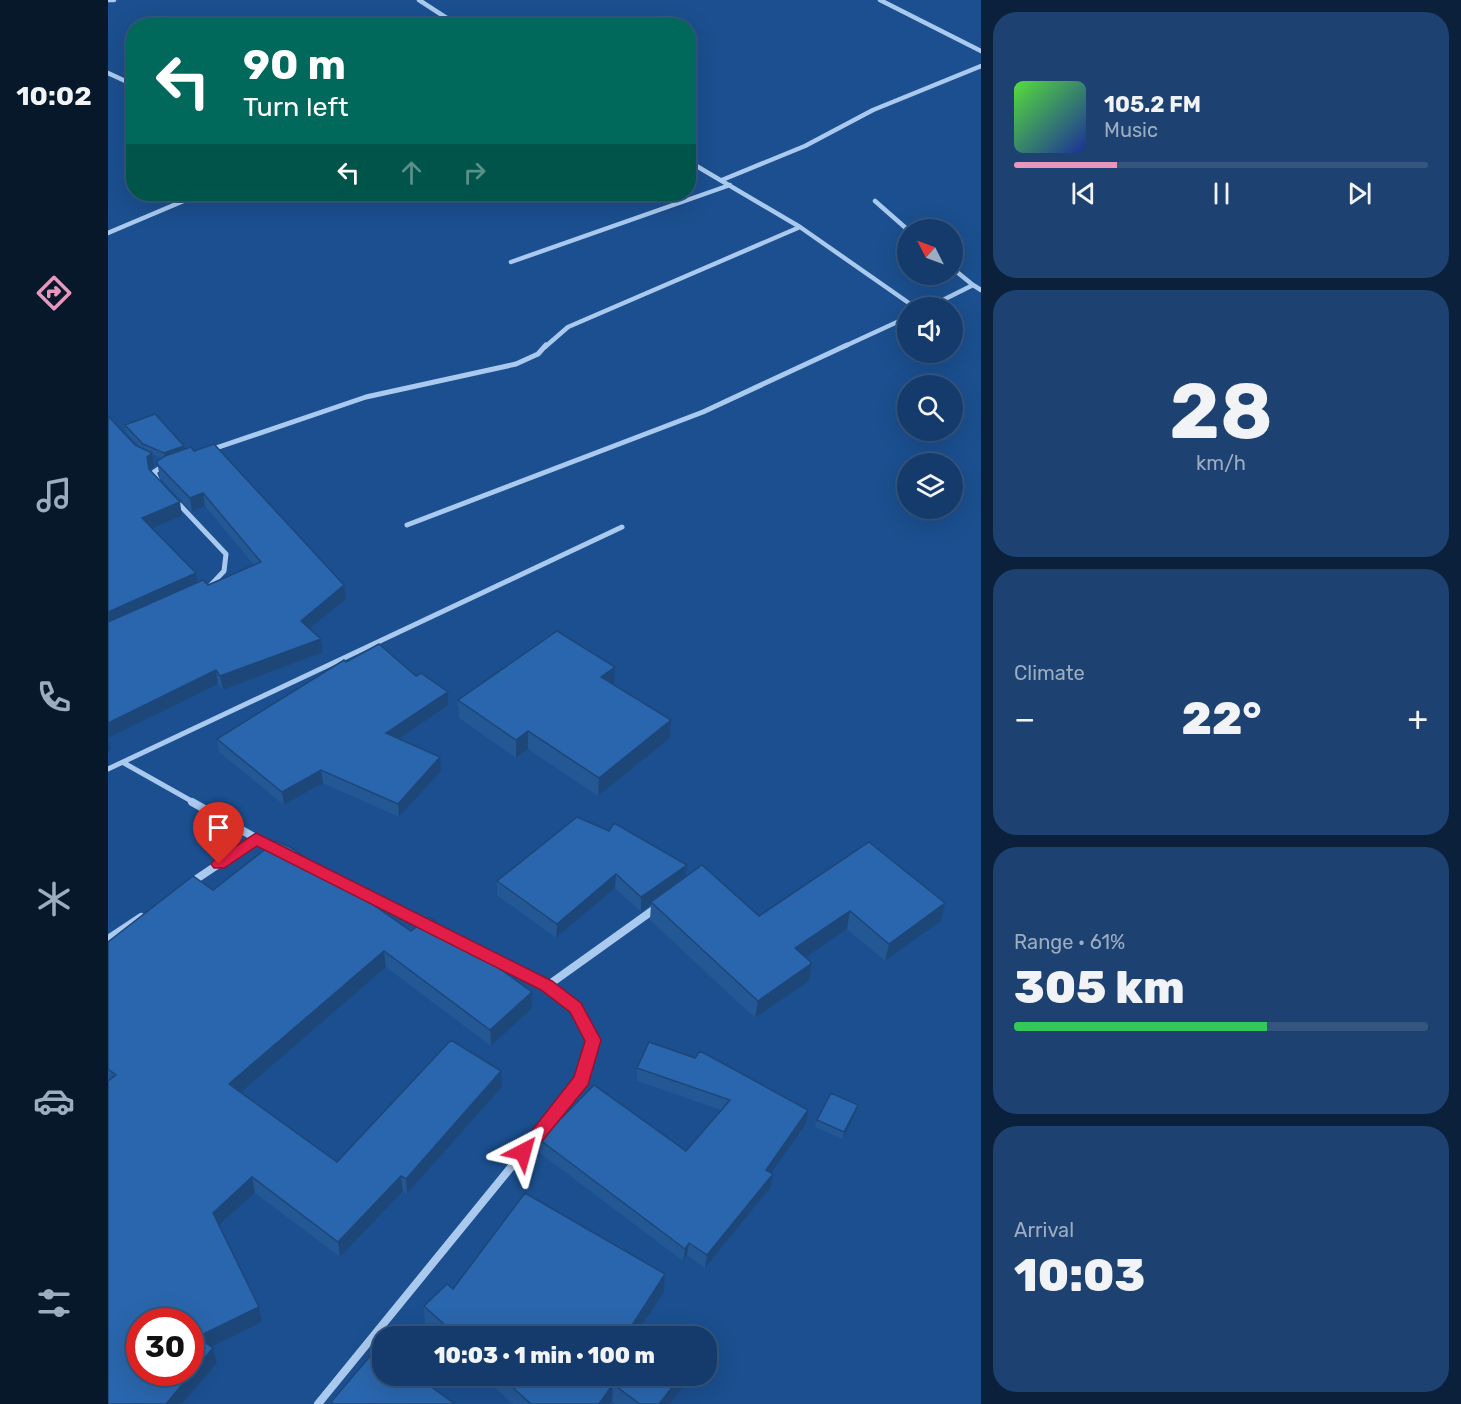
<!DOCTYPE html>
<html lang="en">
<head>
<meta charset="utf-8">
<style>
	:root { --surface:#143b6b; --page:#1d4271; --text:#f1f3f6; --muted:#9dadc1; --line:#33557e; --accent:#e797bd }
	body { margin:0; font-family:Rubik,sans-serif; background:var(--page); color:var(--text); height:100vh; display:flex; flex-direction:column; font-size:22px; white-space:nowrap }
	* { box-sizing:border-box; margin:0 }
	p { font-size:20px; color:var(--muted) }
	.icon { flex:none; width:33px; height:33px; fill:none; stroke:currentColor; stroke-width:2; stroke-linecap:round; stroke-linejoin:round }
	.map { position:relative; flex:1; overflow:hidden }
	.drawer { display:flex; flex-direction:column; gap:12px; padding:12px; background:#0b203b; width:480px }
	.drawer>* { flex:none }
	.top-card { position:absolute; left:18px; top:18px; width:570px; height:183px; border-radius:24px; box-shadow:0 6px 24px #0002,0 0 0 2px var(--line); background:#00695c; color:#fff; overflow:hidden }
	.needle { width:39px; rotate:312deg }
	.buttons { position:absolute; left:789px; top:219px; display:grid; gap:12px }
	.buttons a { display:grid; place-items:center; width:66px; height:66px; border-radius:50%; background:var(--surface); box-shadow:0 6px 24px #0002,0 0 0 2px var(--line); font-size:30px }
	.speed { position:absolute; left:18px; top:1308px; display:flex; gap:12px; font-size:30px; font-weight:700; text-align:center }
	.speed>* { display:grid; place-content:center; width:78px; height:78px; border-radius:50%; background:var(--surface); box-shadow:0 6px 24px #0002,0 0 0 2px var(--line); line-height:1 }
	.speed .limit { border:9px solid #d22; background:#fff; color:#111 }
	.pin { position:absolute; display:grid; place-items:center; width:51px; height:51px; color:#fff; margin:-62px -26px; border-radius:50% 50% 50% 0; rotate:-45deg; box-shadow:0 0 6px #0007 }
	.pin .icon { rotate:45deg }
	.me { position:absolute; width:66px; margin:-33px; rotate:39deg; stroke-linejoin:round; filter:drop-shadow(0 0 4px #0008) }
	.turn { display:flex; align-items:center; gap:21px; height:126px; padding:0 18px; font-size:27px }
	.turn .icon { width:78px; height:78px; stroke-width:2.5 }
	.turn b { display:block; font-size:42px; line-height:51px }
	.lanes { display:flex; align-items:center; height:57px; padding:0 18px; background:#0003; justify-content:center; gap:30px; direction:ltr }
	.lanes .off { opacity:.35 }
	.big { font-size:45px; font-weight:800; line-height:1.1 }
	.drawer .card { flex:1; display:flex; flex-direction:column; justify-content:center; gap:9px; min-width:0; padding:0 21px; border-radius:24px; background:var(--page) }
	.drawer .dial { align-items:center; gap:0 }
	.dial b { font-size:78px; line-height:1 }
	.song { display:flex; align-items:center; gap:18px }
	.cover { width:72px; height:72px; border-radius:9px; background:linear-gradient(135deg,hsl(110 70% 55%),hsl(230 70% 35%)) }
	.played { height:6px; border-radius:3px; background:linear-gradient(90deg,var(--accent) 25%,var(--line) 25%) }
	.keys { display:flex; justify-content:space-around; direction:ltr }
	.heat { display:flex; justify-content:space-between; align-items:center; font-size:33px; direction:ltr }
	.charge { height:9px; border-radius:4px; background:linear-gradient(90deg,#34c759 61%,var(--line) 0) }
	.trip { position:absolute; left:264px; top:1326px; width:345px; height:60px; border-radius:24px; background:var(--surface); box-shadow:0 6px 24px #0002,0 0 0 2px var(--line); font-weight:800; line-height:60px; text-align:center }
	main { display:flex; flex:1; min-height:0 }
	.menu { display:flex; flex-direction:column; width:108px; justify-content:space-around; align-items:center; background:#08182b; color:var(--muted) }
	.menu .icon { width:42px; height:42px }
	.menu .active { color:var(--accent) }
	.menu b { font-size:27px; color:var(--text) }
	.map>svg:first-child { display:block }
</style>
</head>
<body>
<main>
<nav class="menu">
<b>10:02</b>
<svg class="icon active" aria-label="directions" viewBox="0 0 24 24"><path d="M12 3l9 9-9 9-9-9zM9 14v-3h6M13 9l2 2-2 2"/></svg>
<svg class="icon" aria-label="music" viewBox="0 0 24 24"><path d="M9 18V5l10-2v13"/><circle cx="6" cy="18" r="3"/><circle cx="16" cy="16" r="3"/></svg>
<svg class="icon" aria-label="phone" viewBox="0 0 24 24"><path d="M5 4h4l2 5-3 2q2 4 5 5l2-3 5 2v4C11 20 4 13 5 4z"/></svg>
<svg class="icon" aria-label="climate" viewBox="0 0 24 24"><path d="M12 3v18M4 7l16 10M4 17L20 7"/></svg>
<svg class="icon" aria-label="car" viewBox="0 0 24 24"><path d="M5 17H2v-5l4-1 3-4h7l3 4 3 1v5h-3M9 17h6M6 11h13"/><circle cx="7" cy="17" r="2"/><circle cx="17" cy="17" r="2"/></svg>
<svg class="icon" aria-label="filters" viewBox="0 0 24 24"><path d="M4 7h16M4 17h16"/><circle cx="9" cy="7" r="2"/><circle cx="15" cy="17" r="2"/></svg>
</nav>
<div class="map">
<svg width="873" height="1404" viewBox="0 0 873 1404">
	<rect width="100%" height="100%" fill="#1b4f8f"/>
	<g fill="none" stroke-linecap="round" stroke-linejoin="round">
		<path stroke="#a9c9ee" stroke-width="4.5" d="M0,0H6
			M311,0L351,26
			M772,0L873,51
			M0,73L26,85
			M580,161L692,227L808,308
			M614,180L697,146L765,110L873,66
			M767,201L800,230
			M0,233L92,194
			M403,262L622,185
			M844,268L865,285
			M819,308L865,285L873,290
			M437,347L460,327L692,227
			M735,347L800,317"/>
		<path stroke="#a9c9ee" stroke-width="5" d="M102,450L258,397L408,364L430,354L438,345
			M50,482L46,472L55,466
			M67,500L118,554L116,571L101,587
			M299,525L595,412L739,345
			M16,763L87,803
			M0,769L514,527"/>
		<path stroke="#a9c9ee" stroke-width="8" d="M84,802L169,850
			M221,876L319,925
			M84,882L148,839
			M0,939L33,917
			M439,986L548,908
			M210,1404L474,1080L485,1040L467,1008L439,986L355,943"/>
	</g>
	<path fill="#245895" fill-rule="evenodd" d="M17,425L77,449L238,599L202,628L213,639L215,652L115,690L110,684L0,738L27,445L33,448L18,432ZM44,454L53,458L49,461L52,478L84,512L97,506L146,565L100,585L89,583L88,573L44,528L74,516L42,470L46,466Z
		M238,662L340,705L290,739L333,771L291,817L215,783L176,805L111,752L109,739Z
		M506,685L563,720L562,738L490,796L420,749L408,758L351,718L350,700Z
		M469,817L651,916L761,842L833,921L777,961L739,929L697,957L704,963L701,981L647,1018L542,920L543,904L533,912L507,888L448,938L389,895V881Z
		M105,890L303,931L424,992V1008L383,1046L278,967L133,1092L229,1162L394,1087L299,1194L295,1191L232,1257L147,1193L111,1226L154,1322L104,1347L105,1348L109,1363L74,1404H0V942Z
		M529,1068L698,1124L663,1173L665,1174L663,1187L597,1268L579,1255L575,1261L432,1153V1140L578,1151L613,1110L529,1081Z
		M750,1105L748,1112L735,1139L707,1127L709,1120Z
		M557,1274L556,1292L528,1335L530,1336H331L317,1324L316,1306L345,1289Z
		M374,1376H577L575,1387L562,1404H508L504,1401L502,1404H405Z"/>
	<path fill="#1d4779" d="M76,446L78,453L57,460L56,453Z
		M44,453L46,466L41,471L43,483L39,457Z
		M95,493L97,506L84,512L82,498Z
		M72,502L74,516L37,531L34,518Z
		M88,573L90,586L0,627V612Z
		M236,585L238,599L195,634L193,621Z
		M213,639L215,652L115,690L112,676Z
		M507,667L506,685L493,677Z
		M108,670L110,684L0,738V723Z
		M340,692V705L279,747L278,733Z
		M563,720L562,738L490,796L491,778Z
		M420,731V749L408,758V740Z
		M0,739L3,750L0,752Z
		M332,757L333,771L291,817L290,804Z
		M213,770L215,783L176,805L174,792Z
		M579,865L577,879L543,902V904L533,912V897Z
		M508,874L507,888L448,938L449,924Z
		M837,903L833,921L777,961L781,944Z
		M742,911L739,929L685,966L687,948Z
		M276,951L278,967L124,1100L121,1084Z
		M704,963L701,981L647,1018L650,1001Z
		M424,992V1008L383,1046L382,1030Z
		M393,1071L394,1087L299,1194L298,1179Z
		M750,1105L748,1112L735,1139L736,1132Z
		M700,1110L698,1124L656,1183L658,1170Z
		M665,1174L663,1187L597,1268L599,1255Z
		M293,1176L295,1191L232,1257L230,1242Z
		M144,1177L147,1193L108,1228L105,1213Z
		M581,1243L579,1255L575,1261L577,1249Z
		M557,1274L556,1292L527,1336L521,1330Z
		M151,1307L154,1322L93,1352L89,1337Z
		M105,1348L109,1363L74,1404H58Z
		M573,1376H577L575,1387L562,1404H551Z
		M505,1384L504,1401L502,1404H491Z"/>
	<path fill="#2a66ad" stroke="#1d4779" stroke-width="1.5" fill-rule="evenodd" d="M47,414L76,446L56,453L35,444L17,425Z
		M0,416L27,445L44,453L39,457L41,469L72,502L34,518L88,573L0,612Z
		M106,444L236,585L193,621L213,639L112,676L108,670L0,723V622L95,580L100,585L153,562L95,493L82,498L49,464V461L57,456L83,447L86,451Z
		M449,631L507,667L493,677L563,720L491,778L420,731L408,740L350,700Z
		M271,644L308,676L313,673L340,692L278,733L332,757L290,804L213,770L174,792L109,739L236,660L238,662Z
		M469,817L501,831L506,823L579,865L533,897L508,874L449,924L389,881Z
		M168,841L182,847L303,931L321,917L424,992L382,1030L276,951L121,1084L229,1162L343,1040L393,1071L298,1179L293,1176L230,1242L144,1177L105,1213L151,1307L89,1337L105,1348L58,1404H0V1081L8,1075L0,1069V942L85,876L105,890ZM32,1322H82V1372H32Z
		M761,842L837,903L781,944L742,911L687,948L704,963L650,1001L543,902L594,865L651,916Z
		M541,1042L587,1058L592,1051L700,1110L658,1170L665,1174L599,1255L581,1243L577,1249L432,1140L486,1085L578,1151L622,1100L529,1068Z
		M723,1093L750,1105L736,1132L709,1120Z
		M417,1193L557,1274L521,1330L530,1336H349L316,1306L339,1284L345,1289Z
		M269,1348L274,1352V1376H308L347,1404H226L223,1402Z
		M392,1376H573L551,1404H532L505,1384L491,1404H423Z"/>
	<path fill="#e11d48" stroke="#92132f" stroke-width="1.5" d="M148,833L444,981L473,1003L493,1040L480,1085L421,1157L415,1159L409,1157L407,1152L466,1077L477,1041L462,1012L433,990L149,846L116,868H106L103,864L106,860Z"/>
</svg>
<div class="buttons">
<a><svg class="needle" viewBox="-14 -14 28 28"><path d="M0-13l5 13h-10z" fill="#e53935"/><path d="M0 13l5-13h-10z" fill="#9dadc1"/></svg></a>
<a><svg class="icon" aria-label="sound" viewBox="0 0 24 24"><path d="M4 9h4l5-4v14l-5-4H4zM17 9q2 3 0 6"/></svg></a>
<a><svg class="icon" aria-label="search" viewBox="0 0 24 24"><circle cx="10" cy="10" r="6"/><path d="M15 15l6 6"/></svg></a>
<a><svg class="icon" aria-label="layers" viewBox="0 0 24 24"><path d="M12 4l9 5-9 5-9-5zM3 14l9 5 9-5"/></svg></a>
</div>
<div class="speed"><div class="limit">30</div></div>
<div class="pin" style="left:111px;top:864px;background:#d93025"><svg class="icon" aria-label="arrive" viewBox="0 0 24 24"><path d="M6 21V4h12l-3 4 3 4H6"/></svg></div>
<svg class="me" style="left:415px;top:1152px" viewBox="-20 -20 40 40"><path d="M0-17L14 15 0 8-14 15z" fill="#e11d48" stroke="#fff" stroke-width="4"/></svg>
<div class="trip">10:03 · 1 min · 100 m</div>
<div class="top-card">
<div class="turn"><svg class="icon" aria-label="left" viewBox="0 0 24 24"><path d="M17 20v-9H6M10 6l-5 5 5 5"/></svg><div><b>90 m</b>Turn left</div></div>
<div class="lanes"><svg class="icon" aria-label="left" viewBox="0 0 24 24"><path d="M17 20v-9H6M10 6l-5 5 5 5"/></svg><svg class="icon off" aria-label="ahead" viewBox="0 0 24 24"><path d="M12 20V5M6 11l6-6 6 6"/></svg><svg class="icon off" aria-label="right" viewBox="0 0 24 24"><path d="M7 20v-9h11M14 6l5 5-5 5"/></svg></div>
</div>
</div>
<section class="drawer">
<div class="card">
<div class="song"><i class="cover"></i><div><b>105.2 FM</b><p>Music</p></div></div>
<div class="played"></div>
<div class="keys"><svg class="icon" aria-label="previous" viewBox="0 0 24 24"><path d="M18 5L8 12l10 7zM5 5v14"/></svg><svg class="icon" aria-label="pause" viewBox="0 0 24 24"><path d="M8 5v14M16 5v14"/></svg><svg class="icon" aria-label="next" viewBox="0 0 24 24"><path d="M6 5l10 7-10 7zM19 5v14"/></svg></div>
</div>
<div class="card dial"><b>28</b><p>km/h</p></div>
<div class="card"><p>Climate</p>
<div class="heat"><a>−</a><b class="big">22°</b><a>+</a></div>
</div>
<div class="card"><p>Range · 61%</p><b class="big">305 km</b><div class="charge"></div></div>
<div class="card"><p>Arrival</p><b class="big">10:03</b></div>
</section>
</main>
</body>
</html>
